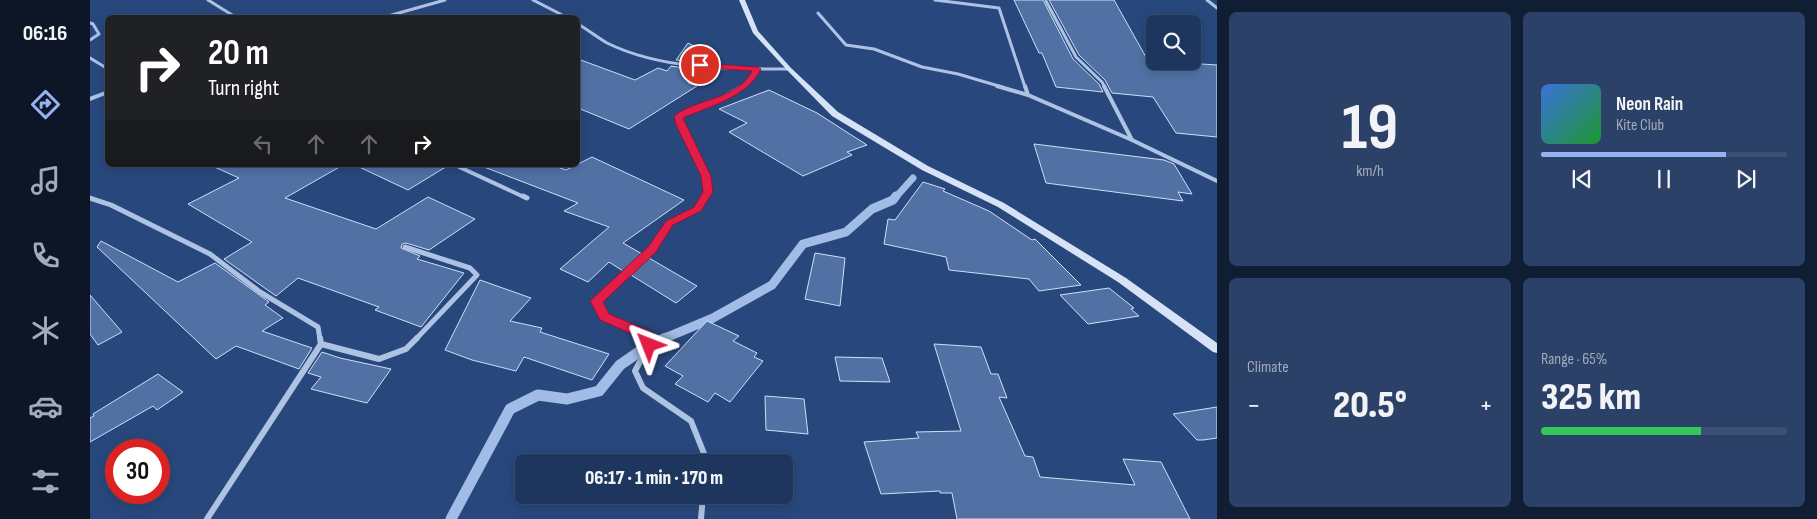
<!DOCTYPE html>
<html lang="en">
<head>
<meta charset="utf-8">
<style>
	:root { --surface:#1e365e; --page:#2b4167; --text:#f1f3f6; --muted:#a1abbc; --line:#3c5073; --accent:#95b2f1 }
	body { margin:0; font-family:"Sofia Sans Condensed",sans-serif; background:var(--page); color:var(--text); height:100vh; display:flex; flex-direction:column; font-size:19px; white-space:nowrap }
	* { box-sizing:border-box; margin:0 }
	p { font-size:16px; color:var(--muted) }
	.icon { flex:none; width:28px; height:28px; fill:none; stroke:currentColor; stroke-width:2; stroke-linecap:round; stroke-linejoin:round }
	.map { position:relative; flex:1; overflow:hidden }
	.panel { display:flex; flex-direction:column; gap:12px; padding:12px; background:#101e34; width:600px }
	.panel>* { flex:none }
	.hud { position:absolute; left:15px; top:15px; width:475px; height:152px; border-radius:8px; box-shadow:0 2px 12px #0003,0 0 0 1px var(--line); background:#202124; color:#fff; overflow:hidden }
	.controls { position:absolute; left:1056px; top:15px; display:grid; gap:10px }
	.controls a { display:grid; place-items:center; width:55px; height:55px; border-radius:8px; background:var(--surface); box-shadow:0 2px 12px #0003,0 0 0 1px var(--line); font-size:25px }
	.speed { position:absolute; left:15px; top:439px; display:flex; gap:10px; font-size:25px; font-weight:700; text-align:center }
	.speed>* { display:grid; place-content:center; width:65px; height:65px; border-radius:50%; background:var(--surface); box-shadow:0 2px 12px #0003,0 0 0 1px var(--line); line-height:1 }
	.speed .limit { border:8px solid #d22; background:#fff; color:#111 }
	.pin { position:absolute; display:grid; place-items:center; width:42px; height:42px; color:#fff; margin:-21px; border:2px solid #fff; border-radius:50%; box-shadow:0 1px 5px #0007 }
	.me { position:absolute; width:55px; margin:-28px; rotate:315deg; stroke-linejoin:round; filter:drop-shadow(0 0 4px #0008) }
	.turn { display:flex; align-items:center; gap:18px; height:105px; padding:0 20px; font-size:22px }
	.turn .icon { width:65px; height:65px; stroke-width:2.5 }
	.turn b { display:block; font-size:35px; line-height:42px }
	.lanes { display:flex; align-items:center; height:48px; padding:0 20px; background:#0003; justify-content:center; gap:25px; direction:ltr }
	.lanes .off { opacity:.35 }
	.big { font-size:38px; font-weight:800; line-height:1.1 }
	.panel .widget { flex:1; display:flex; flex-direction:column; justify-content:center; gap:8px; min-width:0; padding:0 18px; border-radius:8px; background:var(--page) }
	.panel .dial { align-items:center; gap:0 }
	.dial b { font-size:65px; line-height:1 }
	.song { display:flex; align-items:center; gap:15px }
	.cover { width:60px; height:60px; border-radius:8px; background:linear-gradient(135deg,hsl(220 70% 55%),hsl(130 70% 35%)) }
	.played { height:5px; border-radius:2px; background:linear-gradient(90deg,var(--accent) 75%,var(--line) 75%) }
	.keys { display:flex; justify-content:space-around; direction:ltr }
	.heat { display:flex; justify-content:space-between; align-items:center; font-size:28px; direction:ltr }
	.charge { height:8px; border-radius:4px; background:linear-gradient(90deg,#34c759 65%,var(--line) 0) }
	.panel .tiles { flex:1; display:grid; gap:12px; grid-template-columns:repeat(2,1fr) }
	.trip { position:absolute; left:425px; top:454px; width:278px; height:50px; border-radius:8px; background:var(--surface); box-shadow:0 2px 12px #0003,0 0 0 1px var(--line); font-weight:800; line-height:50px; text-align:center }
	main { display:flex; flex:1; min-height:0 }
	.tabs { display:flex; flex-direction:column; width:90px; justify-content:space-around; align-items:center; background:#0c1626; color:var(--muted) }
	.tabs .icon { width:35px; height:35px }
	.tabs .current { color:var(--accent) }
	.tabs b { font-size:22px; color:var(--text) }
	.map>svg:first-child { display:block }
</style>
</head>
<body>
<main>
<nav class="tabs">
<b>06:16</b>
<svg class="icon current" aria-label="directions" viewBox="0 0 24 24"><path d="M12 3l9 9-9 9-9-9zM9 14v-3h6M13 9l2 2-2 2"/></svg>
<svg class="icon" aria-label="music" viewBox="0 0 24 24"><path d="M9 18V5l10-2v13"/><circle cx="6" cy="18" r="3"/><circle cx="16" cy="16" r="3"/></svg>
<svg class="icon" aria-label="phone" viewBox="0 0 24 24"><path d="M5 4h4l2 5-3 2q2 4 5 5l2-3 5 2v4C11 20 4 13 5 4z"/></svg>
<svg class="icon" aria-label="climate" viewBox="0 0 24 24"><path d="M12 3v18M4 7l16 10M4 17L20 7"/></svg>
<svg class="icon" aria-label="car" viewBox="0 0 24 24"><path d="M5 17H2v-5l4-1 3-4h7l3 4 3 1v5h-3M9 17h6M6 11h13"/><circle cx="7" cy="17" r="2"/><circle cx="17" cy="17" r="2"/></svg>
<svg class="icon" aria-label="filters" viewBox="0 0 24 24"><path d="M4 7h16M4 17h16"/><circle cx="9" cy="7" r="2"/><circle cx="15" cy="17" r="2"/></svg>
</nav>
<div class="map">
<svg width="1127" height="519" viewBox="0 0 1127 519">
	<rect width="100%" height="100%" fill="#28487d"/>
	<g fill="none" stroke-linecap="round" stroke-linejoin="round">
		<path stroke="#a2bde5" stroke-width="7" d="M805,198L823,178"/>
		<path stroke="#a2bde5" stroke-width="9" d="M573,339L623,318L682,285L713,244L756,232L782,209L803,200L806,196"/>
		<path stroke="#a2bde5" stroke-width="11" d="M361,519L420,409L448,395L477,399L509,391L530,365L559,345L576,338"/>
	</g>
	<path fill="#5171a5" stroke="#d0def4" d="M924,0H953L983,59L1009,84L1013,92L966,87L952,53H949Z
		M959,0H1024L1057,59H1065V61L1127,65V137L1086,133L1063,97L1022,93L1015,80L989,55Z
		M598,43L618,53L612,63L586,60Z
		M488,59L545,80L568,68L577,71L581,66L607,70L598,83L607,86L539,129L488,108Z
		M679,90L727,113L777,145L757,152L762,155L713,176L639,132L657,123L629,109Z
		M944,144L1074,160L1084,164L1102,194L1088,192L1093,201L956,183Z
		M502,157L594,200L533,243L552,254L533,271L519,262L498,282L470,269L519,227L474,211L488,203L394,167V165H462L476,170Z
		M120,165H253L195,198L286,229L338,197L385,219L339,250L316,243L312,244L311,248L330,256L327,259L374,273L331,327L285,310L289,307L208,278L186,296L134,259L162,242L98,204L149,178Z
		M265,165H359L318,190Z
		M833,182L855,189L853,191L899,211L942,240L945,239L991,285L949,291L939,279L859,270L856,257L794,244L798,219L805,220Z
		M11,241L88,282L125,263L179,302L175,305L193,318L172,331L222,348L209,369L146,346L126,359L7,247Z
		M725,253L755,258L750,306L715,299Z
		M559,258L607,286L586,303L541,275Z
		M390,280L441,298L420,321L452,328L450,332L519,354L502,380L434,357L426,371L382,360L355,350Z
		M1019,288L1044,308L1041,309L1049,316L998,324L970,295Z
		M0,295L32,332L8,345L0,334Z
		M617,321L649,336L643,341L667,353L664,357L673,361L640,402L625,393L618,402L585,384L593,376L575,366Z
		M844,344L891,347L901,374H908L917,398L909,397L935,456L943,457L950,477L1045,485L1033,459L1071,462L1100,519H867L862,493H850V491L791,494L774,442L829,438L826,432L871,431Z
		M232,352L250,358L301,369L277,403L221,389L231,377L218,373Z
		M745,357L792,358L800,382L750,381Z
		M68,374L93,392L67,410L63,406L0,442V418L4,416L3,414Z
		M675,396L714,399L718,434L676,430Z
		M1127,407V438L1113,440H1107L1083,414Z"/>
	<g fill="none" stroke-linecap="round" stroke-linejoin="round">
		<path stroke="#aec3e4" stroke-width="3" d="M118,0L147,18
			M443,0L478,18
			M845,0L909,8L935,87
			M1117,0L1127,8
			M956,1L986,57L1012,82L1015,87
			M728,13L756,45L784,49L832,67L868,74L912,87
			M291,18L355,0
			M0,23L3,24L9,34L0,40
			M488,24C498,30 507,37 517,43C572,70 640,69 699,69
			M0,58L18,69
			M652,87L661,79L667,69"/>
		<path stroke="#aec3e4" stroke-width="4" d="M907,86L938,95
			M935,86L938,95L1042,140L1127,181
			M1014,86L1042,140
			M0,99L18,92
			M365,165L436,198
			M614,198L618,192L616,176L591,125L589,116L632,98L653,86"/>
		<path stroke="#aec3e4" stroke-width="5" d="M433,196L437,198
			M0,198L21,205L120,254L170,292L228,327L230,339
			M315,247L380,268L387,275L326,339
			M558,339L557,336L514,317L506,301L562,250L580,223L607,209L615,196"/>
		<path stroke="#aec3e4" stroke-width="6" d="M557,338L559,345L545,371L553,388L601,421L615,456L614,462
			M231,344L289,359L316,349L327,338
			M117,519L231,344L230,338
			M611,519L613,495"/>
		<path fill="#d6e2f5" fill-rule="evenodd" d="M649,0H655L668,31L701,68L748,112L838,166L914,203L1036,278L1127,343V353L1123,352L1028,282L908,207L832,170L742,116L697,70L663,33Z"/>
	</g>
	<path fill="#e11d48" stroke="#92132f" d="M610,63L667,67L671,69C658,97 620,106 593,118L621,176L623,192L611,211L583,225L566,252L513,302L519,314L562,332L566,345L564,349H554L551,338L510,320L500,301L558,247L576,221L604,207L613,192L611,176L586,125L584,116C606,98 648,100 662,71L607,67V64Z"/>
</svg>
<div class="controls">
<a><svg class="icon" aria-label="search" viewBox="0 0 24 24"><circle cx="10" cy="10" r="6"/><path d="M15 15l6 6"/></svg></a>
</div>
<div class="speed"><div class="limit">30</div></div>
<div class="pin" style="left:610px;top:65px;background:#d93025"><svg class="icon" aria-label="arrive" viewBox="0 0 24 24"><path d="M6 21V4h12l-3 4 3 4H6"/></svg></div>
<svg class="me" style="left:559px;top:345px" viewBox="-20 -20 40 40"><path d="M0-17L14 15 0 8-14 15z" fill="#e11d48" stroke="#fff" stroke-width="4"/></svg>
<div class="trip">06:17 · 1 min · 170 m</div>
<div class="hud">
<div class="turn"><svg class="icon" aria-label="right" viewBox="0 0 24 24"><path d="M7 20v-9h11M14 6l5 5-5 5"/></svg><div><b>20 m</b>Turn right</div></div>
<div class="lanes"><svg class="icon off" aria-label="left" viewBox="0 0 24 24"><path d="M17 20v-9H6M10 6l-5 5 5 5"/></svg><svg class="icon off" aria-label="ahead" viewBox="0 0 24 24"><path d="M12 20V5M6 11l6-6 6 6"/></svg><svg class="icon off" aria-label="ahead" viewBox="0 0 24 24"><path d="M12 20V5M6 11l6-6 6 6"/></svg><svg class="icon" aria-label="right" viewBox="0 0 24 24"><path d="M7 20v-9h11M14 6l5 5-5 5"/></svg></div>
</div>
</div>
<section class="panel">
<div class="tiles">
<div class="widget dial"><b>19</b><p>km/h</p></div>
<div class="widget">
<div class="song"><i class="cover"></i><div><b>Neon Rain</b><p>Kite Club</p></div></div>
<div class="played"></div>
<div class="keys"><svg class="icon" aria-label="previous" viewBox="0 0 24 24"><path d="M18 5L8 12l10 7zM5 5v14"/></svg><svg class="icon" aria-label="pause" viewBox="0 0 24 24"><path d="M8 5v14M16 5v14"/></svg><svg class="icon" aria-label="next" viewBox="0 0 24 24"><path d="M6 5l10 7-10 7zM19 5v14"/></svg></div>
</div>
<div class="widget"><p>Climate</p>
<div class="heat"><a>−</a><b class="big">20.5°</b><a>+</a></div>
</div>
<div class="widget"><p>Range · 65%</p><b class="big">325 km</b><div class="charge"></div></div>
</div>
</section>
</main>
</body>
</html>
